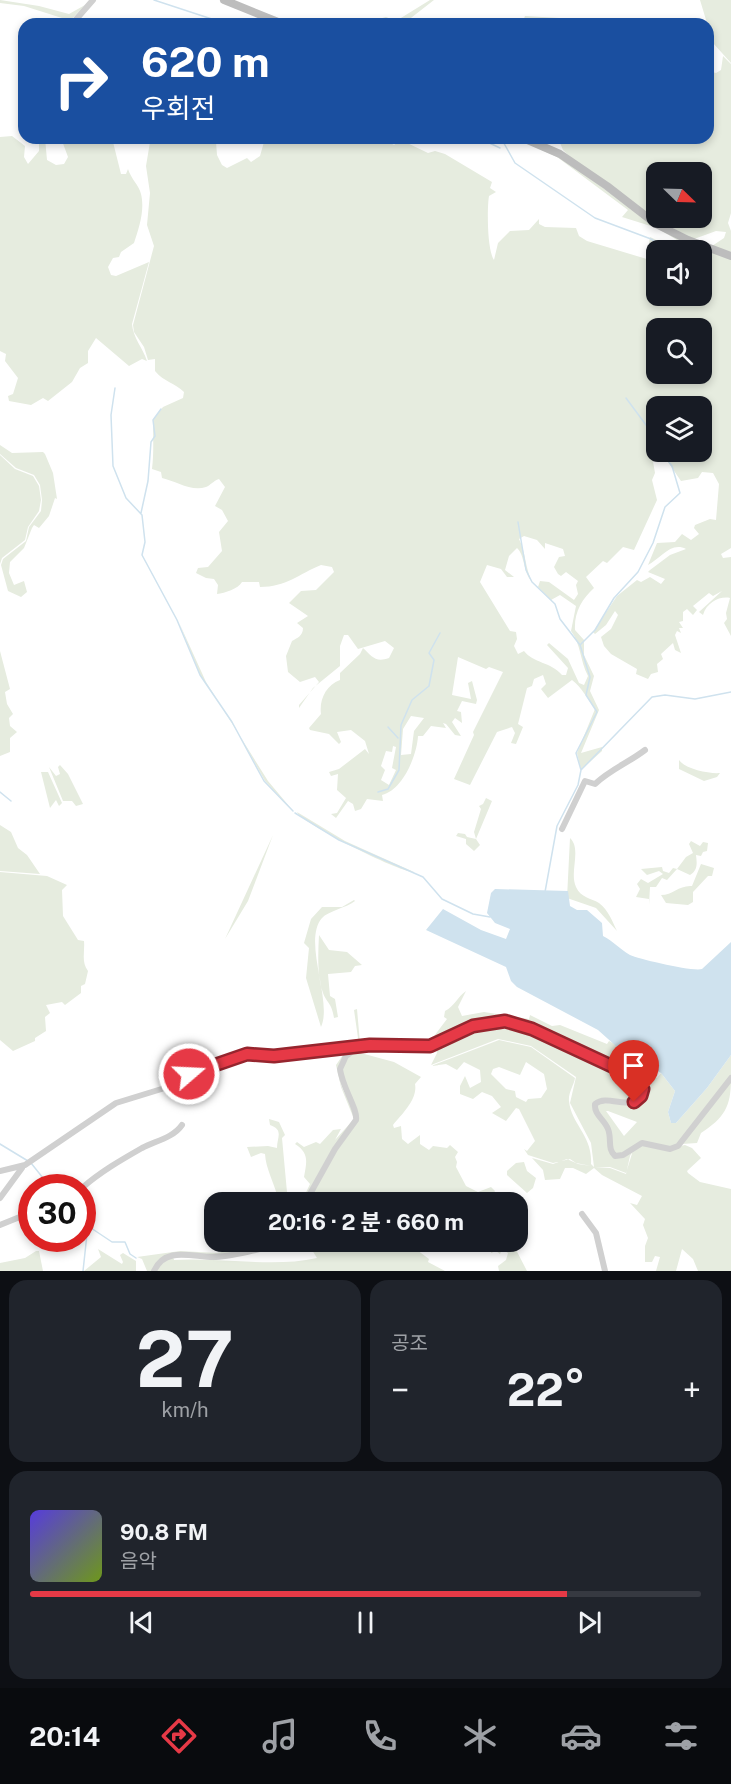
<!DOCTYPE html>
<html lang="ko">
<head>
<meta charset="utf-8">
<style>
	:root { --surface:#171b24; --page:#20242c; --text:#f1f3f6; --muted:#9ea1a6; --line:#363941; --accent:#e63946 }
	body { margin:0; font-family:"Public Sans","Noto Sans KR",sans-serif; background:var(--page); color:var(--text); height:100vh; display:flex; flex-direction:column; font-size:22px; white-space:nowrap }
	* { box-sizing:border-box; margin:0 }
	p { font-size:20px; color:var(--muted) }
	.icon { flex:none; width:33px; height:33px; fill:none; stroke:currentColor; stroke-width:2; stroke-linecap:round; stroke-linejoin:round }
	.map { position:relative; height:1271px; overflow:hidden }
	.sheet { display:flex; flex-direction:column; gap:9px; padding:9px; background:#0d0f14; flex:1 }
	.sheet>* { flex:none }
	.guide { position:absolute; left:18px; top:18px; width:696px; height:126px; border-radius:18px; box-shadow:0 3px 9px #0003; background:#1a4fa0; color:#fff; overflow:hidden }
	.needle { width:39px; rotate:113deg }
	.buttons { position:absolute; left:646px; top:162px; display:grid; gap:12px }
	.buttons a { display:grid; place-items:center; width:66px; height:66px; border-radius:12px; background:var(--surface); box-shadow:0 3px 9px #0003; font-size:30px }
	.speed { position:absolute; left:18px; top:1174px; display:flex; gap:12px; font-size:30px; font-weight:700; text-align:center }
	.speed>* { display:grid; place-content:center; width:78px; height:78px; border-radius:50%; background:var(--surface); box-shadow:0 3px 9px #0003; line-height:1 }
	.speed .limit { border:9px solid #d22; background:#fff; color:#111 }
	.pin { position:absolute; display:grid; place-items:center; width:51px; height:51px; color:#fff; margin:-62px -26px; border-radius:50% 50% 50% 0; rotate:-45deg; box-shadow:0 0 6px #0007 }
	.pin .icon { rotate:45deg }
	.me { position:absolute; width:66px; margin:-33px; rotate:71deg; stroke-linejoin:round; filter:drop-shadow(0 0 4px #0008) }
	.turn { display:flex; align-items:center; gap:21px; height:126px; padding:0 24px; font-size:27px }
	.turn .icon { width:78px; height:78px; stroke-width:2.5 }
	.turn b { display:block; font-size:42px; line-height:51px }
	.big { font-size:45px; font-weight:700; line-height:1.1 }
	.sheet .tile { flex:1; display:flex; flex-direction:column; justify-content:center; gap:9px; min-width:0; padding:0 21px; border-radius:18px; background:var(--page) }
	.sheet .dial { align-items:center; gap:0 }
	.dial b { font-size:78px; line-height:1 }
	.song { display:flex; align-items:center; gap:18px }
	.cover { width:72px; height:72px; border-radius:9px; background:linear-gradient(135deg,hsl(250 70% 55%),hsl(80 70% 35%)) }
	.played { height:6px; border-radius:3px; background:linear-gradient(90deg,var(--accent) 80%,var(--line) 80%) }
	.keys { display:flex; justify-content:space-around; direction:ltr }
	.heat { display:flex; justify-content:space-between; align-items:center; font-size:33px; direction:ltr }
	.sheet .tiles { flex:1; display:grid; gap:9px; grid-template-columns:1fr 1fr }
	.tile:last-child { grid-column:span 2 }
	.trip { position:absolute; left:204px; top:1192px; width:324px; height:60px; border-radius:18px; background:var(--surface); box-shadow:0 3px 9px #0003; font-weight:700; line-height:60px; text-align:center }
	.dock { display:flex; height:96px; justify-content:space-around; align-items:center; background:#090b0e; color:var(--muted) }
	.dock .icon { width:42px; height:42px }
	.dock .on { color:var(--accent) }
	.dock b { font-size:27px; color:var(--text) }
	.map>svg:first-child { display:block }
</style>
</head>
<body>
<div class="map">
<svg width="731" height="1271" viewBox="0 0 731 1271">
	<rect width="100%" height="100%" fill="#fff"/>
	<path fill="#e6ecdf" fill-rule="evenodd" d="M0,0L39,6L69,14L85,5L67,24H60L62,18L24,6L0,3Z
		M430,0H434L407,21L397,24H360L386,17L396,21Z
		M700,0H731V63L713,43Z
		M525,16L577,19L573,24L502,22L523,21Z
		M723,56L731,64V213L728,223L731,231V252L712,246L724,238L726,232L716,231L694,239L645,214L570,157L563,150L558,138H708V71L716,73L721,70ZM657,172H702V218H657Z
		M12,136L25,146L24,157L28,164L39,151V138H45L47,160L56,165L64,164L68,157L61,138H112L121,174H126L128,169C131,179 139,185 141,194C145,210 139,228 134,243L121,252L119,257L113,258L108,267L111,275L116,276L149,262L132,324C133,338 143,348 147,361L142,359L129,366L96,338L88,351V363L80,368L72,382L48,401L43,398L31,405L9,401L8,396L13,394L18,378L5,361L6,354L0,351V137Z
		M147,138H223L216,142L217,155L222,165L227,168L247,158L251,162L260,156L264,142L273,144L276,138H381L394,145L401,140L428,153L435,151L445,154L492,182L490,188L496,192L489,196C487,208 487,250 494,260L498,243L510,231L529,230L539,219V224L545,227L576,228L579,236L587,241L650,260L657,257V296H702V250H658L649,243L650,237C661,241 675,255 687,246L657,228L622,217L628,210L557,157L515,138H520L549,149L633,209L731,257V548L721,554L723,558L731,557V636L724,623L727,619L726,613L730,598C720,596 707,602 703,615L699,612L722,591L713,596L709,593L693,606L697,610L693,615L687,609L683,612V621L679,622L683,628H679L681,633L677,631L675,635L681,653L675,650L673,643L661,654L663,659L657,664L658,672L651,674L648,679L636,674L637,669L611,654L604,646L601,637L611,629L618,615L615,611L606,625L595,634L593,632L617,596L637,580L641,582L650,577L661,584L665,579L648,572L650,570L670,555L686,549C671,541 660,559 648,565L657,543L675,542L682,534L691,540L699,534L694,528L695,525L710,519L716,520L719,484L713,473L702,472L698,478L681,481L661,452H702V406H657V447L654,444L651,450L655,473L652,480L657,500L634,550L623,547L607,563L603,561L586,577L594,588C582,599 574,612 575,630L584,640V655L594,676L590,691L599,710L581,753L602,747V751L581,770L577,753L595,709C587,698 582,688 572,680L548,698L541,689L546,684L543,675L534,679L532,686L527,688L518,724L523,727L516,744L511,743L515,733L512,727L497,732L470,785L454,779L474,735L473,732L503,672L489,667L486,669L458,657L452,695L471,699L468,683L472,681L477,700L476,704L462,701L457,711L461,712L462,723L455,718L452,722L461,736L455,735L446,724L443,723L446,728L431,726L423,736H418C417,755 403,790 382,795L383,801L367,799L361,809L355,811L353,804L348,801L336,818L331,814L337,813L346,798L337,790L338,774L331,776L329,772L339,769L365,749L369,754L365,741L351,730L337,732L341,742L339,744L329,734L310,730L309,728L321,714C319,700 326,685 340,680V673L360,654L363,648C372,656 375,663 389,658L394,648L385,641L358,649L348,635H344L340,646V666L313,688L299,708V705L319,682L315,677L300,682L288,672L286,656L292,641C297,638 303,636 303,628L297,623L308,616L289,603L301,591L316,590L334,572L332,567L321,565C299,574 286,587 260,587L259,582H242C238,589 225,593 217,594L218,585L214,579L206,578L196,573L198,568L208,567L222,551L219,532L228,521L222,510L215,506L225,487L219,479C213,481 211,485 206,487C191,492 176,481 162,478L161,472L152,469C154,453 153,437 153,420L163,407L183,398L184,392C175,383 164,382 155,371V359L148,360L144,347L134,332L133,325L154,246L147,225L150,193L146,166L150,142ZM657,328H702V374H657ZM524,536L537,540L545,549V543L563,549L565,556L559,557L554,567L558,574L561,576L566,572L578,581L576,585L578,594L574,600L549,582L540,581L538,587L551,600L560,595L576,606L571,631C581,644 580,661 588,676L584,685L579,683L568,659L549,643L547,645L568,668L566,675H562C551,662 533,663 524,651L518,654L514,646L517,639L516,632L510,631L480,582L487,565L501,569L507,577H514L505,570L509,556L517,548C525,555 523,572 532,582C525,568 526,553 519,539ZM411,716L424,718L414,731L411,754L401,755L403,729ZM393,746L396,747L392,768L396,770L389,785L381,780L385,770L381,766L386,751L392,752Z
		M0,445L12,453L43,452L45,454L53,473L57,499L55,498L49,516L39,528L34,525L32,528L24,548L10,562L9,573L14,585L24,581L27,592L21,597L8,591L1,565L3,559L26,541L29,527L41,511L42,500L40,485L34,475L16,468L0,454Z
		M0,455L15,469L33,476L39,486L41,500L39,511L28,527L25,540L2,558L0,564Z
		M143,553L177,618L206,682L268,781L294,812L265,781L232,722L200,675L178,620Z
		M0,651L10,689L5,692L7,704L13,714L9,718L10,726L17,732L10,738V752L0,756Z
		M679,760C685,769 709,774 720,773L717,777L704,781L679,769Z
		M60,765L68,774L83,804L76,806L72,801H63L49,767L56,776L60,774L58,767Z
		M41,772H48L62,803L59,806L56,800L50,808Z
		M486,798L492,801L476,839L480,845L474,851L466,844V839L456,836L458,833L465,834L467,837L476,839L474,832L481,809L479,806L483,804Z
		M297,812L345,841L414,872C400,873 300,822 297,812Z
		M0,825L11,832L18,848L27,855L40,874L0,871Z
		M273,835L248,901L225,939Z
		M570,838C582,849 569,872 576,887C581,898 591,898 599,903C609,911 612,921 617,931L596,908L567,898Z
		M691,841L700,846L703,842L708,843L707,851L703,852L701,856L696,855C697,863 698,870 690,875L677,869L667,880L662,878L656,887H650L649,905V899L636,897L640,889L637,884L641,879L648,883L663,874L659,871L647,875L641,869L662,867L663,871L669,873L673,868L677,869L686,857L693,853L689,844Z
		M701,864L714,868L712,876H708L693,892V902L688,905L666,903L661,895C673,895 679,885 692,886Z
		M0,872L47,876L67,885L62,890L63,916L78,940L84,941C85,952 81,962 88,971L85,984L81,986V993L65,1005L62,1002L46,1005L50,1013L45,1017L46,1031L35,1038V1041L13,1051L0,1040Z
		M354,900L355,901C346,908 328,911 322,918C302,941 333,1001 321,1027L306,978L309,948L304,943L311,919L322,907H342Z
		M319,935L329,950L347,952L362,965L355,966L351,972L328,974L330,996L335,999L338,1017L334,1018C332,1003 326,1002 323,993C317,975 318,954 319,935Z
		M466,991L458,1007L462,1016L484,1012L529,1019L530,1015L552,1026L560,1025L607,1044L609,1041L628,1051L627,1058L657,1078L661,1073L675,1091L668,1112L671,1123H676L707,1088L731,1055V1077L677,1146L670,1148L641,1142L617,1156L611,1150C610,1132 606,1124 596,1110L597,1103L629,1104L642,1097V1083L625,1071L532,1028L509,1021L473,1025L430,1045H359L354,1010L357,1009L360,1043L376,1041L428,1044L447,1019L444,1017L445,1011C455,1006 457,997 466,991ZM606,1111H608L637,1122L624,1136Z
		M489,1023L519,1025L624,1072L642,1089L637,1100L594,1104L604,1123L615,1157L634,1147L626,1173L610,1167H595L610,1168L626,1174L630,1156L636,1146L642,1143L666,1149L685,1145L692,1148L701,1158L687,1171L688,1173L700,1182L731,1189V1271H698L693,1259L682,1249L676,1271H656L660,1257L655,1256L652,1262H645V1246L648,1238L643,1225L645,1219L630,1203L637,1205L642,1196L602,1175L594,1168L586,1174L573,1168H565L560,1179L545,1180L543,1170L532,1158L553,1164L567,1159L578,1164L591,1166L576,1163L570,1159L553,1163L528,1155L524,1149L527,1151L535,1141L519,1109L516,1108L506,1121L492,1113L501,1107L492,1096L482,1092L473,1099L460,1094V1086L465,1076L470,1088L481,1082L480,1070L464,1062L457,1070L446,1064L431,1066L499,1040L531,1047L575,1078C574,1085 568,1093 569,1101C571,1124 593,1136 591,1164L594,1167L591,1143L570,1103L576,1077L531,1046L498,1039L431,1065L437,1053L435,1045ZM526,1062L544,1074L547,1089L541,1098L528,1099L526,1102L516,1097L515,1091L506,1089L491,1074L493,1069L499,1067L520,1075Z
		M355,1047C339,1067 333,1077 350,1102C354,1108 356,1113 356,1120L334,1148L304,1203H301L310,1184L304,1177C307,1161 309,1153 295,1144L297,1142L304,1147L316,1142L320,1144L333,1130L341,1129L335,1140L354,1119L341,1087L336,1065L345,1052L339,1050Z
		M357,1052L394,1062L421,1077L415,1084C418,1099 402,1114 393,1125L394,1128L401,1126L402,1139L408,1144L420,1135V1144L429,1150L433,1146L447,1148L450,1145L458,1152L455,1157L457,1162L456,1167L466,1186L478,1192L491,1187L495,1191L488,1203H306L326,1165L356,1124L341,1069L351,1054Z
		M731,1079C731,1107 724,1118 701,1133L697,1143L682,1144Z
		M269,1119L279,1122L285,1135L282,1138L288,1203H269L277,1195C273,1180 266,1169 265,1154L261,1153L251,1157L247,1147L268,1146L277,1148C277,1137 284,1130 270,1125Z
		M524,1162L527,1171L536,1178L533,1188L527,1193L507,1175V1171L516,1163Z
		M268,1242H280L229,1254L172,1255L153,1271H147L142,1259L137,1257L180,1251L217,1253Z
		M313,1242H437L434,1250L424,1246V1244H414L413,1247L429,1259L428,1262L445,1271H155L158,1266L173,1256L174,1260C220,1257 273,1268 317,1258L312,1250Z
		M484,1242H512L527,1271H499L498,1266L506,1260L508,1253L502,1249L500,1254L496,1251L491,1253V1248Z
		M98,1249L122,1264L123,1262L120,1255L123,1253L136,1261V1271H84L101,1257Z
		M36,1251H39L43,1271H0V1263L25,1258Z"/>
	<path fill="#cfe2ee" d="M495,889L568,891L570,906L577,910H587L602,923L603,936C613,941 620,949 630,955C639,959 693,972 702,969L731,942V1055L707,1088L676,1123H671L668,1112L675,1091L661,1073L617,1047L598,1030L517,987L511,981L506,967L426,930L443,909L481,930L506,939L510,929L495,923L487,913L491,893Z"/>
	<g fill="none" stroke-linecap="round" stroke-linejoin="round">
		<path stroke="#cfe2ee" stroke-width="1.5" d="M154,0L227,24
			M286,21L293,24
			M255,24L257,21L268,24
			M479,138L500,148
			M501,138L515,163L595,218L651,239L667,249
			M115,388L111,415L113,466L126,498L142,515L145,542L142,555L177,620L200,675L232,722L264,781L293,811
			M626,398L649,429L657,447
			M141,513L148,481L151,442L155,436L153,420L161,409
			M518,522L526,570L532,582L555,604L560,619L580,645L590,677L586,695L597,712L576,753L581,770L578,785L557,826L545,892
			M580,645L595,630L614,598L638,572L653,543L665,507L680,493L672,466L661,452
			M388,727L398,738
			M581,770L652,697L665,695L695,699L731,692
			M0,792L11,801
			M378,792L388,789L399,770L401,725L412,700L429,686L434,660L429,653L440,633
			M295,813L339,840L423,877L442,899L473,914L490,917
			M0,1144L28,1161
			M31,1163L51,1188
			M82,1222L112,1242H125L130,1254L136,1258
			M83,1271L88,1225"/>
		<path stroke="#d0d0d0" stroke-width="6" d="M72,24L93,0
			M562,829L585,781L595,784C611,769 628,763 645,750
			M0,1171L25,1165L116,1103L168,1087L196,1070L243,1055L274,1056L370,1045L430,1046L473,1026L505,1021L532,1029L625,1072L641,1084L643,1094C629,1113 609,1093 595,1104C594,1115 604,1119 608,1129C612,1139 607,1149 615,1156L623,1155L642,1143L670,1149L678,1146L731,1078
			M82,1188C100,1172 121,1160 142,1148C155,1141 173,1138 182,1125
			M0,1198L22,1168
			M305,1203L335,1149L356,1120C358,1109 342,1087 340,1069L346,1056L359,1046
			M582,1214L596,1233L605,1271
			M0,1225L32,1212
			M154,1271C165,1246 192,1257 213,1257C227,1257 269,1248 282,1242"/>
		<path stroke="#bdbdbd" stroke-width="8" d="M224,0L283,24
			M523,138L560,154L607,186L656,224L688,240L731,256"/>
	</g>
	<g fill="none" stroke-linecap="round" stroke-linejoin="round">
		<g stroke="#96252e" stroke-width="15">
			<path id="route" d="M189,1074L247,1054L274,1056L370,1045L430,1046L473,1026L505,1021L532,1029L633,1076L643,1089L641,1096L634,1102"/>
		</g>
		<use href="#route" stroke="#e63946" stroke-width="10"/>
	</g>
</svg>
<div class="buttons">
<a><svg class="needle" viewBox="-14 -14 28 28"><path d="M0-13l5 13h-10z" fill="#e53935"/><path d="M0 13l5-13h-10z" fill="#9ea1a6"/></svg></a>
<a><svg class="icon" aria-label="sound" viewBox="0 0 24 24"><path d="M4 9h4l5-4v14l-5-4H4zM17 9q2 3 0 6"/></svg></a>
<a><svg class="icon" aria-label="search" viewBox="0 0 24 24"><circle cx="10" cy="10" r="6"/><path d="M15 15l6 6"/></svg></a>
<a><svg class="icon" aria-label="layers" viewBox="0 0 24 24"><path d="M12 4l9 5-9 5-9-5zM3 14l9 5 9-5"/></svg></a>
</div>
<div class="speed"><div class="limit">30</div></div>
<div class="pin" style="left:634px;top:1102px;background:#d93025"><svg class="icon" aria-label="arrive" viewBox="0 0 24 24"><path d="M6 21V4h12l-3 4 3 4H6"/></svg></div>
<svg class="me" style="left:189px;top:1074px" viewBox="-20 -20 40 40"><circle r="17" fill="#e63946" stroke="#fff" stroke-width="3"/><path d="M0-11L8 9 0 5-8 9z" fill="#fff"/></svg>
<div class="trip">20:16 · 2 분 · 660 m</div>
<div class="guide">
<div class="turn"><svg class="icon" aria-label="right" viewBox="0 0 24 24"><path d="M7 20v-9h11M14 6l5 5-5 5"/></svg><div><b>620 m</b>우회전</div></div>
</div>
</div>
<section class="sheet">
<div class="tiles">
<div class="tile dial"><b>27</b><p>km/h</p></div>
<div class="tile"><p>공조</p>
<div class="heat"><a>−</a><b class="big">22°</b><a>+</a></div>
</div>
<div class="tile">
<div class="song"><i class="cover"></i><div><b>90.8 FM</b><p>음악</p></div></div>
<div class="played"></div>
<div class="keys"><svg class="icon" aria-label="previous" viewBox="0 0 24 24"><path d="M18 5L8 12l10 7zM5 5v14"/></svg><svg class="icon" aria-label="pause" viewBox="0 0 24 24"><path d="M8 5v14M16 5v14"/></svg><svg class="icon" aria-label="next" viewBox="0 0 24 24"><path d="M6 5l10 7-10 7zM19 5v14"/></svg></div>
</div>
</div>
</section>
<nav class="dock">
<b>20:14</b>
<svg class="icon on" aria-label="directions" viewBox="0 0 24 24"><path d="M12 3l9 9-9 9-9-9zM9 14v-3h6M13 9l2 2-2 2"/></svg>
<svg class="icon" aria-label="music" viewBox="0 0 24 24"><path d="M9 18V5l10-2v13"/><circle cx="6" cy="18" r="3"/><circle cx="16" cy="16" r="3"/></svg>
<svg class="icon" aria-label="phone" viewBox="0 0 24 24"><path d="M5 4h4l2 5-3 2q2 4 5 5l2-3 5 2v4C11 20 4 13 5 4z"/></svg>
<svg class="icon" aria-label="climate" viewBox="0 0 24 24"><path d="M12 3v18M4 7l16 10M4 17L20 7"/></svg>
<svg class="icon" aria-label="car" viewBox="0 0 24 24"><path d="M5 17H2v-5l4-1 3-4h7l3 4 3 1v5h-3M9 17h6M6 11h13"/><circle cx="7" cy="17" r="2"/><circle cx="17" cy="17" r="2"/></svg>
<svg class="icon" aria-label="filters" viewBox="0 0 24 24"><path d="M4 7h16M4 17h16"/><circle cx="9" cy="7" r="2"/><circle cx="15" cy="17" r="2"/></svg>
</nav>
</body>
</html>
